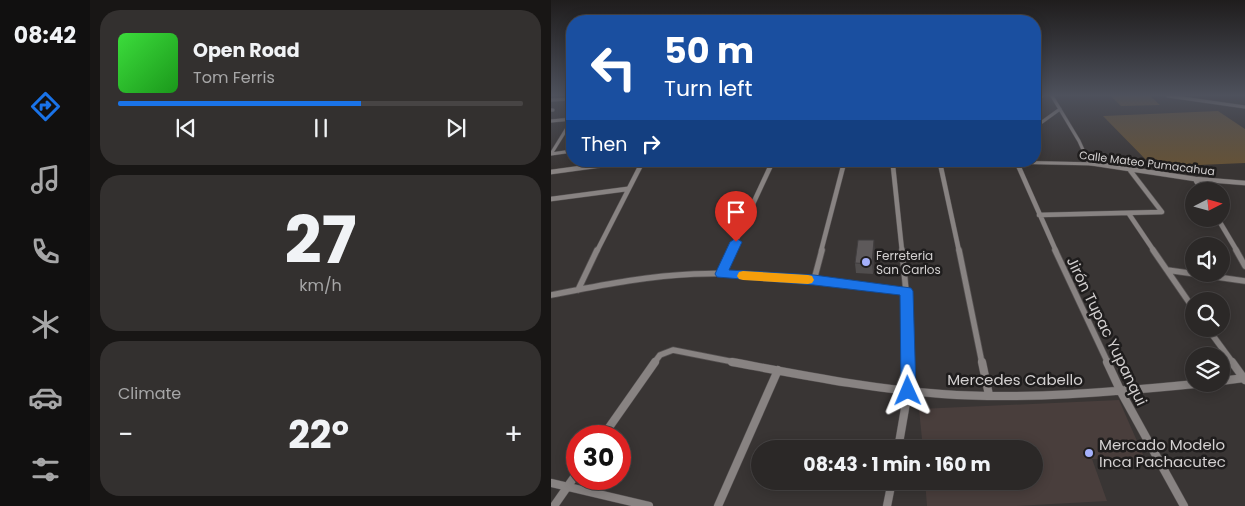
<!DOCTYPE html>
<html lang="en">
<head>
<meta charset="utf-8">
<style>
	:root { --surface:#2b2827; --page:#33302f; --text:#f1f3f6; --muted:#a6a6a7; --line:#474444; --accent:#1a73e8 }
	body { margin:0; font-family:Poppins,sans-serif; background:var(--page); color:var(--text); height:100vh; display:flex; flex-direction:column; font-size:19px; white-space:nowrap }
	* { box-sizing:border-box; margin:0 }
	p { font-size:16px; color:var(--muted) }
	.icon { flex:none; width:28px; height:28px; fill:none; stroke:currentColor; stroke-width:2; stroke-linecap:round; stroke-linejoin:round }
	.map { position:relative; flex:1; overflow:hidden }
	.panel { display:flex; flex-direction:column; gap:10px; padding:10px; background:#181615; width:461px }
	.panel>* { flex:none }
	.top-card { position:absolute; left:15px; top:15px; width:475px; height:152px; border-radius:20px; box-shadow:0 2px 12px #0003,0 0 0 1px var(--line); background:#1a4fa0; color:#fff; overflow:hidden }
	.needle { width:32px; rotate:84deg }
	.buttons { position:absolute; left:634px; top:182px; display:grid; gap:10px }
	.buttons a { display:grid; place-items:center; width:45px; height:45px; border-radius:50%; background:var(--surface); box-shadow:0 2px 12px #0003,0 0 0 1px var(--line); font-size:25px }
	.speed { position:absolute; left:15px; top:425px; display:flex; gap:10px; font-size:25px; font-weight:700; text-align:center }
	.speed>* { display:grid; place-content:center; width:65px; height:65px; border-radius:50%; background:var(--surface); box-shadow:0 2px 12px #0003,0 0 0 1px var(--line); line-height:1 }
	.speed .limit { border:8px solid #d22; background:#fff; color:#111 }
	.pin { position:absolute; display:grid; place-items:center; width:42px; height:42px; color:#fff; margin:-51px -21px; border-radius:50% 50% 50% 0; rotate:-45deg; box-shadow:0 0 5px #0007 }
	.pin .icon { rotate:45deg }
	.me { position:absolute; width:55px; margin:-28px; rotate:359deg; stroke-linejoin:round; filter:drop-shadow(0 0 4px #0008) }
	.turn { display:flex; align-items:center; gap:18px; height:105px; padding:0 15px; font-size:22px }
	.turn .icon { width:65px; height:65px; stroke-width:2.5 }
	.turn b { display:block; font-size:35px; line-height:42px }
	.then { display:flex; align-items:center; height:48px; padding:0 15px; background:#0003; gap:10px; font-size:19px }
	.big { font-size:38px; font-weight:700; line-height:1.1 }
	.panel .widget { flex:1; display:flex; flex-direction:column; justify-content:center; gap:8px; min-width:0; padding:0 18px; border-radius:20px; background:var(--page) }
	.panel .dial { align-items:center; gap:0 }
	.dial b { font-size:65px; line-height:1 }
	.song { display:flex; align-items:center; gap:15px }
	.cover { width:60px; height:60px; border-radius:8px; background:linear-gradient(135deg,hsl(120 70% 55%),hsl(120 70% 35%)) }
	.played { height:5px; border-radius:2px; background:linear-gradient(90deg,var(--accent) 60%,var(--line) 60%) }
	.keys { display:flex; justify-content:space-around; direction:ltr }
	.heat { display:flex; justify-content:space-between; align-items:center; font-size:28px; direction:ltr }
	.trip { position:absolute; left:200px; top:440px; width:292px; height:50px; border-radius:25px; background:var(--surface); box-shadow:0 2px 12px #0003,0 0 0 1px var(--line); font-weight:700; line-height:50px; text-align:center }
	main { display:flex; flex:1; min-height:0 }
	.dock { display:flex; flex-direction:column; width:90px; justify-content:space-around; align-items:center; background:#111010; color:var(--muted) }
	.dock .icon { width:35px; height:35px }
	.dock .current { color:var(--accent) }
	.dock b { font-size:22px; color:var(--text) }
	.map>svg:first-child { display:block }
</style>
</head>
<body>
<main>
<nav class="dock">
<b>08:42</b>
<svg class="icon current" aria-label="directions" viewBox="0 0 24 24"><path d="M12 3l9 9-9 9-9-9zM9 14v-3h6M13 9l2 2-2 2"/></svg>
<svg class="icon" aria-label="music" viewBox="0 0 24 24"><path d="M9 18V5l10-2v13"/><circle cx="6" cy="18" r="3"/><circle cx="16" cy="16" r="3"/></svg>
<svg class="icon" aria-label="phone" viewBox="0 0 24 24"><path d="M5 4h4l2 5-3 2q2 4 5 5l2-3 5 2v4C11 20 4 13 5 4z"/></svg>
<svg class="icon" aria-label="climate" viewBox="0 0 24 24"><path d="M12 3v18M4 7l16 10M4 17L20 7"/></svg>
<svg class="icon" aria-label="car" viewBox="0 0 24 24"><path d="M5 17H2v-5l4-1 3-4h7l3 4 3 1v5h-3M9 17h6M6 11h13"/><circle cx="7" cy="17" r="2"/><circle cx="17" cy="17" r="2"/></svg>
<svg class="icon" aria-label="filters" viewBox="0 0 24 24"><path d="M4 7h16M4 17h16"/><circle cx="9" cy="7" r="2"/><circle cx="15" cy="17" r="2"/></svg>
</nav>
<section class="panel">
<div class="widget">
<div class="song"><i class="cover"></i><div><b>Open Road</b><p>Tom Ferris</p></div></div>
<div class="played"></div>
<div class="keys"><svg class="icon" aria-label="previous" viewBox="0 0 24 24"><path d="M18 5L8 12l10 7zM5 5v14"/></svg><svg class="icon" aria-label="pause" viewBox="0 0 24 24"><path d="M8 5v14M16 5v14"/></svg><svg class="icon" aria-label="next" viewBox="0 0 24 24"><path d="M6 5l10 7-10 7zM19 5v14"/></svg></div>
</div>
<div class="widget dial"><b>27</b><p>km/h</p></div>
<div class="widget"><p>Climate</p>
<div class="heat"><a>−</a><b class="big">22°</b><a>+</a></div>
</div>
</section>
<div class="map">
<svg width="694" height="506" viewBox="0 0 694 506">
	<rect width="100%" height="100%" fill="#393534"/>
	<path fill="#493e3c" d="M568,400L593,457L541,459L556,501L465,506H376L374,481H484V449H372L368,409Z"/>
	<path fill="#655236" d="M560,96H599L609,105L570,106Z
		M667,111L694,129V163L602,167L552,116Z"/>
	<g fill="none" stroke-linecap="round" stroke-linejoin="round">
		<g stroke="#565252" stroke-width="4">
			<path id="street-far3" d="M501,96L528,141L538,163
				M617,96L694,107
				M484,99L491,96
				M0,100L21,99
				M0,110H2
				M484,112L489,108
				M0,121L21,119
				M491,122L509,109
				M0,154L21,120
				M0,154L21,151
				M389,161L390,164
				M406,161L547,164
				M466,162L467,164
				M57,164L82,161
				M90,164L92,161
				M220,164L222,161
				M293,164L294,161
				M342,164L346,162L380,161"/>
		</g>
		<g stroke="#565252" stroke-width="5.5">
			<path id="street-far2" d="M344,163L342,166L351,251
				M389,163L408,251
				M466,163L505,251
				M539,163L644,179L694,183
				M0,172L66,163
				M644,179L651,191
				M0,199L76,189
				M578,214L603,251
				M488,215L611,212L578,169
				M667,219L686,251
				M46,251L91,163
				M180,251L221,163
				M270,251L293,163"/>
		</g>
		<g stroke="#565252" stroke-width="7">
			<path id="street-far1" d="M351,250L355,291L356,363
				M408,250L431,363
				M504,250L557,363
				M602,250L642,308
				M685,250L694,266
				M616,270L694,281
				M170,274L181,250
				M263,280L271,250
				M27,290L46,250
				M0,295C47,286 95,276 143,274C214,271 285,283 355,291
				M657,329L682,363
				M103,363L109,355L122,350L188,363"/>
		</g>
		<g stroke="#565252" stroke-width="9">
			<path id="street" d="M181,362C251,375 320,389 391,394C475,400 560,392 644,384
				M431,362L438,395
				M556,362L570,392L633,506
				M681,362L694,380
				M670,381L693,378
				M52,436L104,362
				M347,449L357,391L356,362
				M0,483L98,506
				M3,506L26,473
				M167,506L227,370
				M336,506L341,481"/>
		</g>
		<use href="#street-far3" stroke="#888382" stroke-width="3"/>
		<use href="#street-far2" stroke="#888382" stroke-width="4.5"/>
		<use href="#street-far1" stroke="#888382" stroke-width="5.5"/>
		<use href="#street" stroke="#888382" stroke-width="8"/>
	</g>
	<path fill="#504d4d" d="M324,250L322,274L305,273L304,263Z"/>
	<path fill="#413e3f" d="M323,240L324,250L322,274L321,264Z"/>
	<path fill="#5d595a" stroke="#413e3f" d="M307,240H323L321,264L304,263Z"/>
	<linearGradient id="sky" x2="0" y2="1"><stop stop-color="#1f1d1d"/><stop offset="0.57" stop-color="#4e515c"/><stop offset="1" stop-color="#4e515c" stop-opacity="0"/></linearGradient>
	<rect width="694" height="167" fill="url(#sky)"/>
	<path fill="#1a73e8" stroke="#114b97" d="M185,238L191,242L178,270L263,275L360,288L362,291L365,391L363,396L357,398L352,396L350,391L349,295L263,285L166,277L164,274L179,242Z"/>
	<path fill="#f59e0b" d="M192,271L257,275L261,276L263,280L261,283L257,284L192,280L188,279L186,276L188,272Z"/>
	<g fill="#a5b1fc" stroke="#1f1d1d" stroke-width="2">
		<circle cx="315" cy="262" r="5"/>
		<circle cx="538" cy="453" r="5"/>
	</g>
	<g text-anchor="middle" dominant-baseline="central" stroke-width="5" stroke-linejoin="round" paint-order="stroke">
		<g font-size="11" fill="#d3d0d0" stroke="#1f1d1d">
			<text transform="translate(596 163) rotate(7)">Calle Mateo Pumacahua</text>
		</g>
		<g font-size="12" fill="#d3d0d0" stroke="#1f1d1d" text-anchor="start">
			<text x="325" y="255">Ferreteria<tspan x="325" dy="14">San Carlos</tspan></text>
		</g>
		<g font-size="15" fill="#d3d0d0" stroke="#1f1d1d">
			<text transform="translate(556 331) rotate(64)">Jirón Tupac Yupanqui</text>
			<text x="464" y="379">Mercedes Cabello</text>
		</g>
		<g font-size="15" fill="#d3d0d0" stroke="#1f1d1d" text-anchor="start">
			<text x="548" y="444">Mercado Modelo<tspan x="548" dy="17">Inca Pachacutec</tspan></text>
		</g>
	</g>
</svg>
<div class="buttons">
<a><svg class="needle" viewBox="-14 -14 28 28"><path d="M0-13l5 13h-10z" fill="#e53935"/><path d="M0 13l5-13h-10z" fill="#a6a6a7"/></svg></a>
<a><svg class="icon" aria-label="sound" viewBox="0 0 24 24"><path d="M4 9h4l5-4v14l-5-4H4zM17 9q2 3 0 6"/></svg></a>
<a><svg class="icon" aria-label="search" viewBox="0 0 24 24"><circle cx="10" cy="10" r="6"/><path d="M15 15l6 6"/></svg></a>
<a><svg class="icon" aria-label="layers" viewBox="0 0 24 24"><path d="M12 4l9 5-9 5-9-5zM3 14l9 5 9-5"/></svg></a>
</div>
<div class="speed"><div class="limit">30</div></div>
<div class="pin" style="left:185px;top:242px;background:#d93025"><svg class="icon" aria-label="arrive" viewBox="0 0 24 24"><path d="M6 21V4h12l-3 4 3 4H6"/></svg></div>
<svg class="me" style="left:357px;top:391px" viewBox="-20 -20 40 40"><path d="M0-17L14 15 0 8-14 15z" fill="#1a73e8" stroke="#fff" stroke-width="4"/></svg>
<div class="trip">08:43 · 1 min · 160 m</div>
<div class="top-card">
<div class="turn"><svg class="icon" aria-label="left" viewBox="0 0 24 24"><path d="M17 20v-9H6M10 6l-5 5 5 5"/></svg><div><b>50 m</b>Turn left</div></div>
<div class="then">Then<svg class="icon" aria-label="right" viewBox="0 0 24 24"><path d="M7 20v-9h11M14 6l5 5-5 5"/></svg></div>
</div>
</div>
</main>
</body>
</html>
